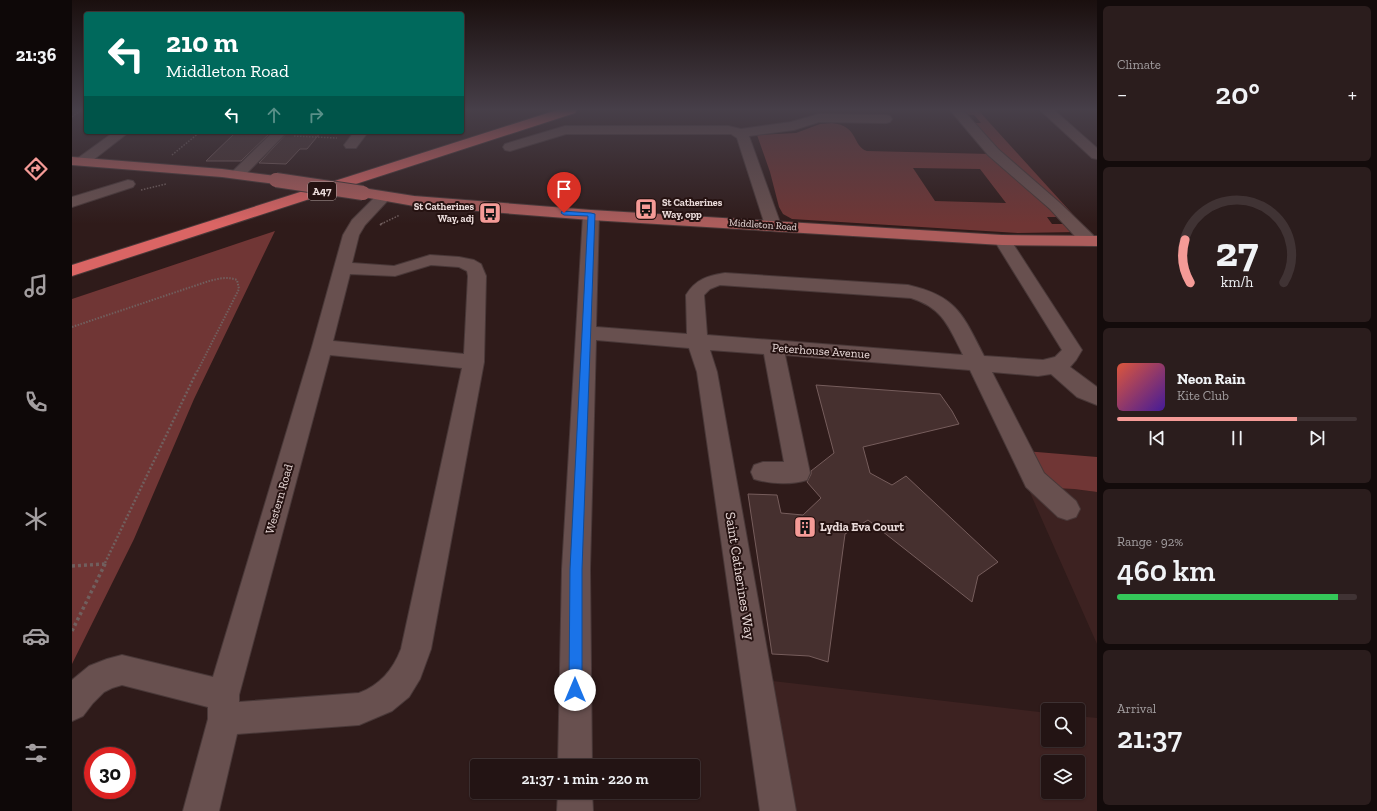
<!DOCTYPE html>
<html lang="en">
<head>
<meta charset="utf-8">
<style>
	:root { --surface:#231414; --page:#2b1d1d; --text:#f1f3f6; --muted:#a39ea0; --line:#403334; --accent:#f59b97 }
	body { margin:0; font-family:"Zilla Slab",serif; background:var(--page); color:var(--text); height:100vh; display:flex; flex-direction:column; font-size:15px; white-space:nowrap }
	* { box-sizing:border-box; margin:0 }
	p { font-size:13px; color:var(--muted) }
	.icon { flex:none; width:22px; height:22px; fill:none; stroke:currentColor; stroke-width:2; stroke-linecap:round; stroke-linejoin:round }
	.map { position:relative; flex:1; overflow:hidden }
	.panel { display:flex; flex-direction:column; gap:6px; padding:6px; background:#130b0b; width:280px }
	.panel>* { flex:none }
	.top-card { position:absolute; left:12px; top:12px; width:380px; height:122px; border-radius:4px; box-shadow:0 1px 3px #0004,0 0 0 1px var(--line); background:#00695c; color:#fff; overflow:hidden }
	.fabs { position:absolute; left:969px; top:703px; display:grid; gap:8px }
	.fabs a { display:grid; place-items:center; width:44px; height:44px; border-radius:4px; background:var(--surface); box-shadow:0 1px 3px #0004,0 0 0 1px var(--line); font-size:20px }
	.speed { position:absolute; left:12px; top:747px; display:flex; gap:8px; font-size:20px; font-weight:700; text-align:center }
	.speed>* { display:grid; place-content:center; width:52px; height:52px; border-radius:50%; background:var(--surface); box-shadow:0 1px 3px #0004,0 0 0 1px var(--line); line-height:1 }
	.speed .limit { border:6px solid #d22; background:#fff; color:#111 }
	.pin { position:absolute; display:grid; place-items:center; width:34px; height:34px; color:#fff; margin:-41px -17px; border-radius:50% 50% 50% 0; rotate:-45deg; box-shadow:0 0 4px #0007 }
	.pin .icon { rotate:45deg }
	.me { position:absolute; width:44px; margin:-22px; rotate:0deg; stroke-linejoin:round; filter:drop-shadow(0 0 3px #0008) }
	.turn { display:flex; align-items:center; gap:14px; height:84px; padding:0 16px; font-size:18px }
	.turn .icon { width:52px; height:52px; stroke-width:2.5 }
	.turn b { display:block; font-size:28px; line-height:34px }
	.lanes { display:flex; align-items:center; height:38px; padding:0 16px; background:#0003; justify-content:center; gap:20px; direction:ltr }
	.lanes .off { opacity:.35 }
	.big { font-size:30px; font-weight:600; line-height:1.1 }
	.panel .card { flex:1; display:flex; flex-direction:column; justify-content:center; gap:6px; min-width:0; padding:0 14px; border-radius:6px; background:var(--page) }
	.panel .dial { align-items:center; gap:0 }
	.dial svg { height:104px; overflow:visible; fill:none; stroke:var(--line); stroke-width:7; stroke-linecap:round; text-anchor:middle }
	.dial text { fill:var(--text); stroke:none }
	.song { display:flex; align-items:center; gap:12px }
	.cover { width:48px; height:48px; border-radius:6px; background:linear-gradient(135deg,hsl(10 70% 55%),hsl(260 70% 35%)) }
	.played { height:4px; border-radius:2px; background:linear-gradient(90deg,var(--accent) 75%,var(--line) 75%) }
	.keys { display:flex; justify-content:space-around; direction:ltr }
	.heat { display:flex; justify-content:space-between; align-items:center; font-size:22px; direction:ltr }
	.charge { height:6px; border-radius:3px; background:linear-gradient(90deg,#34c759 92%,var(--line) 0) }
	.trip { position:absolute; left:398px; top:759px; width:230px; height:40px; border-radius:4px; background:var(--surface); box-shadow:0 1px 3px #0004,0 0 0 1px var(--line); font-weight:600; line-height:40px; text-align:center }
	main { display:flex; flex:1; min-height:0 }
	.tab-bar { display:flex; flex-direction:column; width:72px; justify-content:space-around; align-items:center; background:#0e0808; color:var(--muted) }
	.tab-bar .icon { width:28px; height:28px }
	.tab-bar .selected { color:var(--accent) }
	.tab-bar b { font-size:18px; color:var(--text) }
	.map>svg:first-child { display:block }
</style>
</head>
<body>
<main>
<nav class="tab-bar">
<b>21:36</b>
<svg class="icon selected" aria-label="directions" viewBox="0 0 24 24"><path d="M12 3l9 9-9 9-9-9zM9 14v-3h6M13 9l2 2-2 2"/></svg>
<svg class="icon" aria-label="music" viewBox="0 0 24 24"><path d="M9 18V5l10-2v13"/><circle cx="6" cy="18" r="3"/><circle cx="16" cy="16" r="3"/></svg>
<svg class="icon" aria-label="phone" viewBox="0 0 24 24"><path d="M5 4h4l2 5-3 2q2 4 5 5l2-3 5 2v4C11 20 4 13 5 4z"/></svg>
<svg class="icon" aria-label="climate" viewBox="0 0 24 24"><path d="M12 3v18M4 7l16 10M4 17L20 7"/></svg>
<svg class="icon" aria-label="car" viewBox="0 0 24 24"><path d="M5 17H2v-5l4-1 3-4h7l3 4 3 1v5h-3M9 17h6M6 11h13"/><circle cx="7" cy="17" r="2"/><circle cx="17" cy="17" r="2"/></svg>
<svg class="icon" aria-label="filters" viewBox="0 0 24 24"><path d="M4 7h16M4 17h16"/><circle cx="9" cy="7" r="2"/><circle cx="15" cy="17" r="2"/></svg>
</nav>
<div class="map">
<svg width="1025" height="811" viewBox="0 0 1025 811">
	<rect width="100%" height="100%" fill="#2f1b1a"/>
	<path fill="#3d2221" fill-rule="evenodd" d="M956,488L1002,489L1025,492V644Z
		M692,680L976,713V740H1006V716L1025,718V811H712ZM976,762H1006V792H976Z"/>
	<path fill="#703635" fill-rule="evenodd" d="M890,110H906L1016,231L1012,232L898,123H909L902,115L890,114Z
		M760,123C787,126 780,146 795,151L919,154L958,187L986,217H975L980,224H998L1005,232L946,233L720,219L711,214L707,207L698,172L685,135L724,133L748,124ZM841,168L908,169L934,203L863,201Z
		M203,231L122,399L62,539L0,664V299Z
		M953,451L1025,457V492L1002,489L979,488Z"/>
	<path fill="#46302f" stroke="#765d5c" d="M164,132H199L169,161H134Z
		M216,132H249L235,149H228L214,164L187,163Z
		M744,385L868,394L880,411L887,424L791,447L798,473L820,485L834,476L926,562L906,576L900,602L796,520L773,534L756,662L737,656L700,654L676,494L705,495L709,513L731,515L749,498L735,482L739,474V471L762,453Z"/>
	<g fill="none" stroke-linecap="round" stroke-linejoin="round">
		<g stroke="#493838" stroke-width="2">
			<path id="minor" d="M878,110H891L926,149L988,203L1023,237L1025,241L1023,245L1017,246L1011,245L978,209L916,155Z
				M968,110H982L1025,148V159L1020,158Z
				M747,114L814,115L818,116L820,119L818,122L814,123L747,122L722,130L677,136L709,225L707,228L701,230L695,228L693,225L665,138L659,134H494L438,151L433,150L431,147L433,144L493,126H656L669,129L719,122Z
				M42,132H57L16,164L11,165L6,164L4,161L6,158Z
				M201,132H215L171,177L166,178L161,177L159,174L161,171Z
				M282,132H296L284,148H274L272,145Z
				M56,180L61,181L63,184L61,187L0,207V197Z
				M311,192L316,194L319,197L293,225L287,235L280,263L322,266L358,255L387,257L402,260L409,264L414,276L412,362L359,649L348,679L337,697L320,711L287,725L165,734L147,811H111L136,719V707L50,685L40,688L32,692L21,703L11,716L0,721V680L17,666L35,659L50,655L141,677L240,347L271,235L280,220L306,194ZM359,265L387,267L395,271L396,276L392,354L261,341L278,274L323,276ZM258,355L390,368L329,649C321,670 308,685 287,693L167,702V695Z
				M519,210L525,212L527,215L524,327L615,334L614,295C624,279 635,276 653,273L836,285C885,296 891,315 912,356L971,360L983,357L990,350L922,240L924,236L930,235L936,236L1010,350L1004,360L998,367L1025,387V405L1005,397L979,374L966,376L920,372L972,473L1004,501L1008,509L1004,517L995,520L986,517L954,487L898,370L713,355L738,473L735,480C719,485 698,484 682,479L679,472L682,465L691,462H712L692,354L638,350L645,372L724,811H688L625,372L617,348L524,340L518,569L520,766H486L490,569L511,215L513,212ZM648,285L839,298C871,308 877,327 891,355L635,335L632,295L638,289Z
				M486,792H520L521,811H485Z"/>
		</g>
		<g stroke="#493838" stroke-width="2">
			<path id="major" d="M0,157L150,169L204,176L209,177L211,180L209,183L204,184L150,177L0,165Z
				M291,188L342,196L519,210L930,235L1025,236V246L930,245L519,220L342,206L286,196L283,193L286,190Z"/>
		</g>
		<g stroke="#493838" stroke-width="2">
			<path id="highway" d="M485,110H505L503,113L0,276V265Z"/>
		</g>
		<path stroke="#715f5e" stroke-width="1.5" stroke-dasharray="1.5 1.5" stroke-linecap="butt" d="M0,117L9,110
			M222,136L265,138
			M100,155L128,132
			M69,190L94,184
			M309,224L328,215"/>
		<path stroke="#715f5e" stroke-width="2" stroke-dasharray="1.5 1.5" stroke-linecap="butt" d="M308,225L311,223
			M0,327L134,282C144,279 155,276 165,280L167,289L125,372"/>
		<path stroke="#715f5e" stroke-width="2.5" stroke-dasharray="2 2" stroke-linecap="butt" d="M33,563L125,371"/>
		<path stroke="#715f5e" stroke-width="3.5" stroke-dasharray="3 3" stroke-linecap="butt" d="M0,566L32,564
			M0,631L34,562"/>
		<use href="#minor" fill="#68504f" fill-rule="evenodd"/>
		<use href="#major" fill="#ac5d5c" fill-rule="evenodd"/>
		<use href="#highway" fill="#da6564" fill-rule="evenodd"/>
		<g stroke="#493838" stroke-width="16" stroke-linecap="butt">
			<path id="major-bridge" d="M204,180L291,193"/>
		</g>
		<use href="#major-bridge" stroke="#ac5d5c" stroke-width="14"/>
	</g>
	<linearGradient id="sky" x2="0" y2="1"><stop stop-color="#1a0f0e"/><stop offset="0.49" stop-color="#473f49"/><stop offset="1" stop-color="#473f49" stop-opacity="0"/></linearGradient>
	<rect width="1025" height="224" fill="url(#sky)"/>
	<path fill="#1a73e8" stroke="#114b97" d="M490,211L519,213L523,214L510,569V690L508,695L503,697L499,695L497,690L498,569L516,216L492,215L489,213Z"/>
	<defs>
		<g id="bus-square" transform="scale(1.15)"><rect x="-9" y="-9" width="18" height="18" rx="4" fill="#f59b97" stroke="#251211"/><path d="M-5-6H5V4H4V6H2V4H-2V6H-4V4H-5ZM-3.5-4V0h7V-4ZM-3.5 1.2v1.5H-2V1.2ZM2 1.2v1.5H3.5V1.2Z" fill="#111"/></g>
		<g id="building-square" transform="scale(1.15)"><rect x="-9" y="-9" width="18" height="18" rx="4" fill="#f59b97" stroke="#251211"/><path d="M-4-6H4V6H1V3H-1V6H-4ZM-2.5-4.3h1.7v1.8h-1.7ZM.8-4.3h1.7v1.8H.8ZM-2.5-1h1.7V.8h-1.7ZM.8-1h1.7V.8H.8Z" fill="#111"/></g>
	</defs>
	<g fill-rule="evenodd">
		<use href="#bus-square" x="574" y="209"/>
		<use href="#bus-square" x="418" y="213"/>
		<use href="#building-square" x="733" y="527"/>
	</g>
	<g text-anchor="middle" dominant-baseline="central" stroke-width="4" stroke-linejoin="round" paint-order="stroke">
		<g font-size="10" font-weight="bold" fill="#eadbda" stroke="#251211" text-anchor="start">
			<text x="590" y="203">St Catherines<tspan x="590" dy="12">Way, opp</tspan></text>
			<text x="402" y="207" text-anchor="end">St Catherines<tspan x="402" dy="12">Way, adj</tspan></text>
		</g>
		<g font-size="10" fill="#eadbda" stroke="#251211">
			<text transform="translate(691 225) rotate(4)">Middleton Road</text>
		</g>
		<rect fill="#251211" stroke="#af9f9e" stroke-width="1" x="236" y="182" width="28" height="18" rx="3"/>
		<g font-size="11" font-weight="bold" fill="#eadbda">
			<text x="250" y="191">A47</text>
		</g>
		<g font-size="12" fill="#eadbda" stroke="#251211">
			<text transform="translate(749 351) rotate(4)">Peterhouse Avenue</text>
			<text transform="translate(207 499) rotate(-74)">Western Road</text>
		</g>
		<g font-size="12" font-weight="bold" fill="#eadbda" stroke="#251211" text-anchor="start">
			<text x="748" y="527">Lydia Eva Court</text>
		</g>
		<g font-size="14" fill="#eadbda" stroke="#251211">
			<text transform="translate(668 576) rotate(81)">Saint Catherines Way</text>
		</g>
	</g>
</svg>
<div class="fabs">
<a><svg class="icon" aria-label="search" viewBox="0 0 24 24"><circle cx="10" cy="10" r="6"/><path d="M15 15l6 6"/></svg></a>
<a><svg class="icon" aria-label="layers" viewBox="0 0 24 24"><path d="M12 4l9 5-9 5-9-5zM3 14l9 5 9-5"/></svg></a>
</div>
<div class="speed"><div class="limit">30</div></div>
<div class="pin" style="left:492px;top:213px;background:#d93025"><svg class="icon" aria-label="arrive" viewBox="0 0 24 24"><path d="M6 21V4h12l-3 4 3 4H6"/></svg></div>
<svg class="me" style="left:503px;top:690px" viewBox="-20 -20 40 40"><circle r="19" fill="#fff"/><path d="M0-13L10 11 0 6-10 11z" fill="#1a73e8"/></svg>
<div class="trip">21:37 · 1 min · 220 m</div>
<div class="top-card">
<div class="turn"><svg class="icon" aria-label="left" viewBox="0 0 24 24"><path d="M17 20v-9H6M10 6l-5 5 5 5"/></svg><div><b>210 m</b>Middleton Road</div></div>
<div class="lanes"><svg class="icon" aria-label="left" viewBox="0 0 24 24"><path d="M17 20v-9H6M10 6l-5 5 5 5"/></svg><svg class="icon off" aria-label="ahead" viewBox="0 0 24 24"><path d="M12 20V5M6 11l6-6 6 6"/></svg><svg class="icon off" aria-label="right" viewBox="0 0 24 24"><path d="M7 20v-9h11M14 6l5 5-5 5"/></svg></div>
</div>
</div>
<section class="panel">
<div class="card"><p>Climate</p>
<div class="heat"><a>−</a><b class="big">20°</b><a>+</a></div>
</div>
<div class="card dial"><svg viewBox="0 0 100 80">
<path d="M14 69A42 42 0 1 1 86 69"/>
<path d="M14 69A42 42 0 0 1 10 36" stroke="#f59b97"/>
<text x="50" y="56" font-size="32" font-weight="700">27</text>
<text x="50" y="72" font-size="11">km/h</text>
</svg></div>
<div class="card">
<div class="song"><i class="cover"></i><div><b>Neon Rain</b><p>Kite Club</p></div></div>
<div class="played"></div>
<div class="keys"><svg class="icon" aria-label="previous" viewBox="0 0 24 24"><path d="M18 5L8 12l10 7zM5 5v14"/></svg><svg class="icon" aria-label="pause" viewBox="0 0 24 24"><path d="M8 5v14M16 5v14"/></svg><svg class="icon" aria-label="next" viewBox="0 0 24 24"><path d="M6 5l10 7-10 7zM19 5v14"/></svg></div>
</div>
<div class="card"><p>Range · 92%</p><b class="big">460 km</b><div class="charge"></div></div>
<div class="card"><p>Arrival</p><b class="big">21:37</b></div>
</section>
</main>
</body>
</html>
